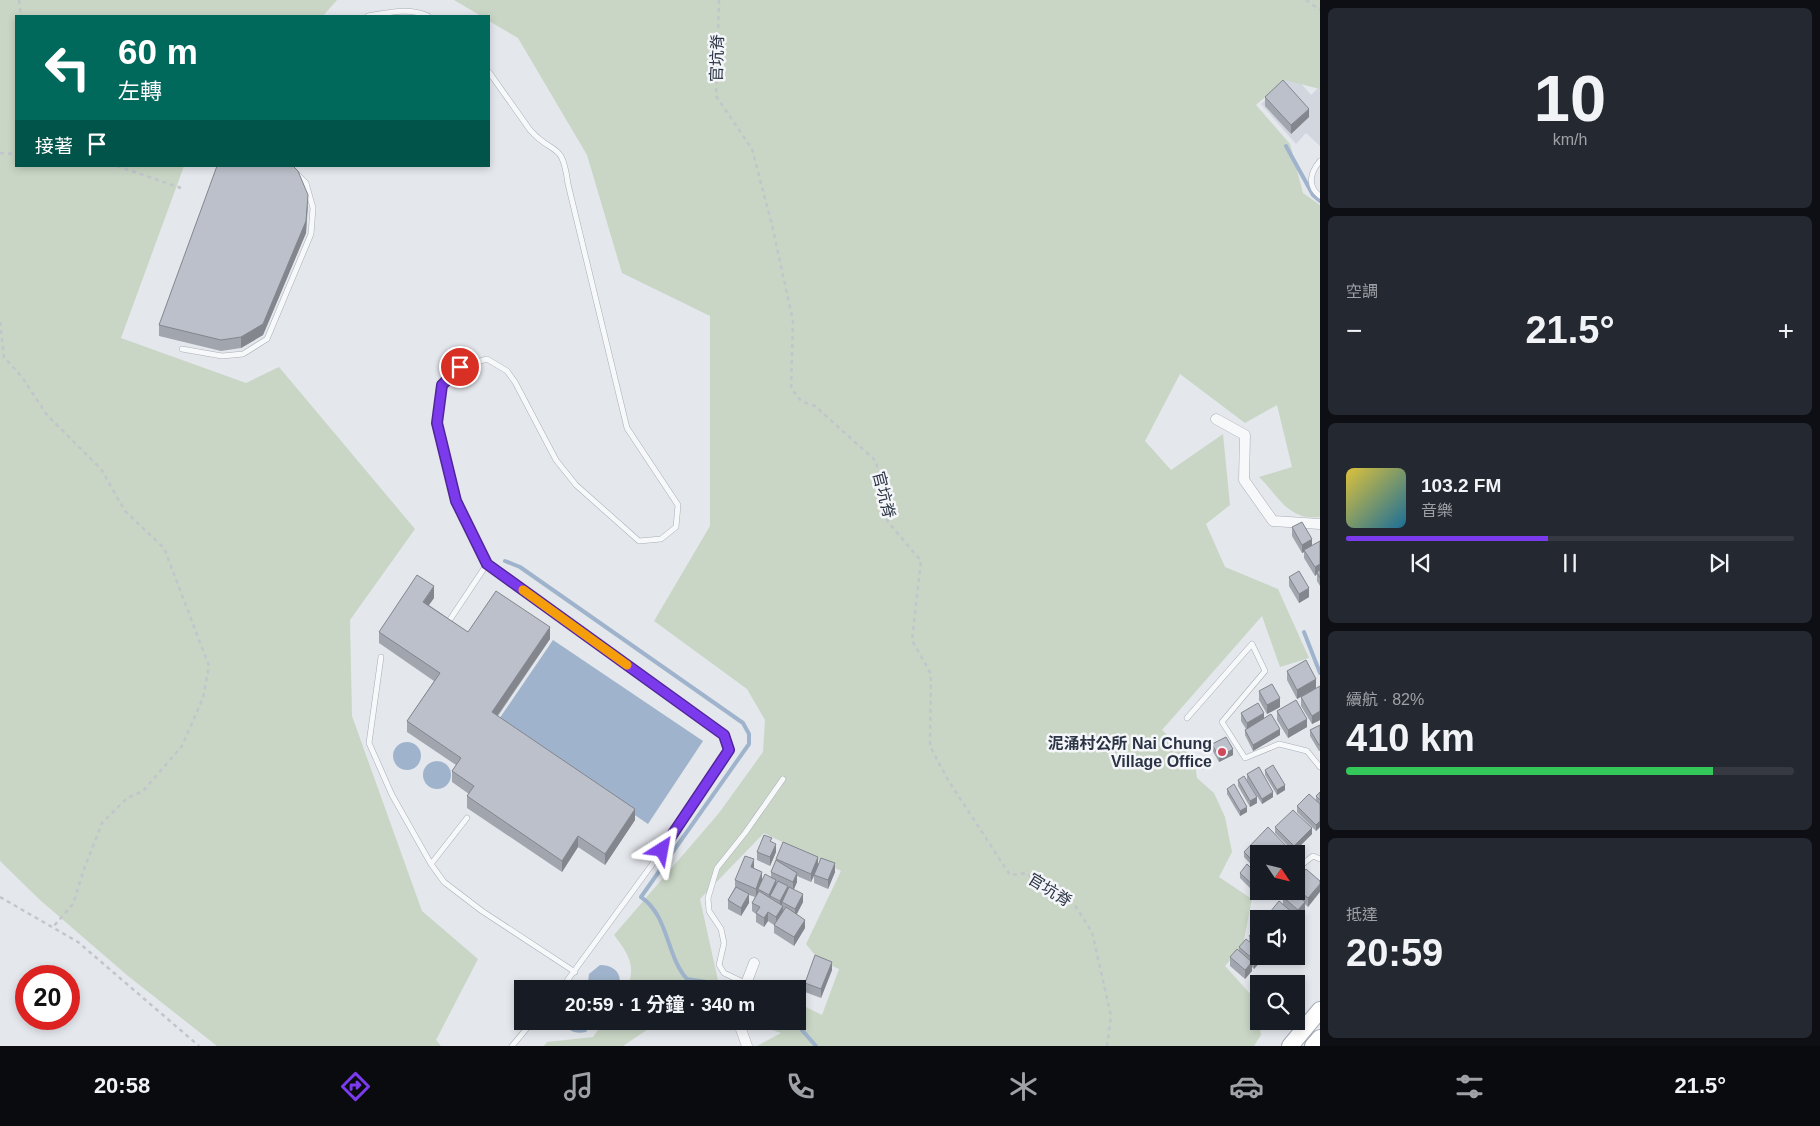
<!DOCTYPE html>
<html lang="zh-TW">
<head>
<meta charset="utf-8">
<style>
	:root { --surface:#171b24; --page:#242831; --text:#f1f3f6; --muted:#9ea1a6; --line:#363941; --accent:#7c3aed }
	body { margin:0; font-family:Helvetica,"Noto Sans TC",sans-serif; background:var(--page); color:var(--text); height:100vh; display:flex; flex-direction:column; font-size:19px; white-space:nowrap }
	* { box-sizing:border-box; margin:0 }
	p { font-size:16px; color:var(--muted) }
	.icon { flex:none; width:28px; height:28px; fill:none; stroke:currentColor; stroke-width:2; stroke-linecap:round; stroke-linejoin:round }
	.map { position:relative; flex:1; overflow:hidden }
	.side { display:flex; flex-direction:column; gap:8px; padding:8px; background:#0d0f14; width:500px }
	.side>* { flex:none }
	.hud { position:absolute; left:15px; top:15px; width:475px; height:152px; border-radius:0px; box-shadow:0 2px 8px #0003; background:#00695c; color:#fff; overflow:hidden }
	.needle { width:32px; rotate:125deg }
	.tools { position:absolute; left:1250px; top:845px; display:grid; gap:10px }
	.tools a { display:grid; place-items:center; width:55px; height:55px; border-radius:0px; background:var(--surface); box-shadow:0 2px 8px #0003; font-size:25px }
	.speed { position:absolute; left:15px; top:965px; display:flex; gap:10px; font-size:25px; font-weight:700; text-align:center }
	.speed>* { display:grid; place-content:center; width:65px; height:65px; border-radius:50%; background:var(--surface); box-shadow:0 2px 8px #0003; line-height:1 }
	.speed .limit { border:8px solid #d22; background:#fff; color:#111 }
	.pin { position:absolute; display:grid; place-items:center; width:42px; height:42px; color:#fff; margin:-21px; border:2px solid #fff; border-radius:50%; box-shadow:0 1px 5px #0007 }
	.me { position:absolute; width:55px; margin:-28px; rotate:34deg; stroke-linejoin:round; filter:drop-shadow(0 0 4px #0008) }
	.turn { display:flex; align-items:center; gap:18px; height:105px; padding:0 20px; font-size:22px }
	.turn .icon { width:65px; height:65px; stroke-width:2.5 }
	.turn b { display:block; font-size:35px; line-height:42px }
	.then { display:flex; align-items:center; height:48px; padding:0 20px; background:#0003; gap:10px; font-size:19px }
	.big { font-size:38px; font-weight:700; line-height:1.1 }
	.side .tile { flex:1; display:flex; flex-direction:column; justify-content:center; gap:8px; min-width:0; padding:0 18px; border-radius:8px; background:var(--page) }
	.side .dial { align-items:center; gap:0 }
	.dial b { font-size:65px; line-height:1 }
	.song { display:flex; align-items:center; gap:15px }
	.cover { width:60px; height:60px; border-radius:8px; background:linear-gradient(135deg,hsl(50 70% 55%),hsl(200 70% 35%)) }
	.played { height:5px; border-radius:2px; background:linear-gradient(90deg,var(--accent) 45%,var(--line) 45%) }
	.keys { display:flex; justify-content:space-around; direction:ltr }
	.heat { display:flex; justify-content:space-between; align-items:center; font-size:28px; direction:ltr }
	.charge { height:8px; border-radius:4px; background:linear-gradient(90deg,#34c759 82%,var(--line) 0) }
	.trip { position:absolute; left:514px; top:980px; width:292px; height:50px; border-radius:0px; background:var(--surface); box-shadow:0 2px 8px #0003; font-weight:700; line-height:50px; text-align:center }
	.menu { display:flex; height:80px; justify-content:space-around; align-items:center; background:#090b0e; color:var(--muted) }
	.menu .icon { width:35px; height:35px }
	.menu .on { color:var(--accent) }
	.menu b { font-size:22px; color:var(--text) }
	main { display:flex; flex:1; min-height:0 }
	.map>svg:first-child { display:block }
</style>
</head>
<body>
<main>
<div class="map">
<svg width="1320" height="1046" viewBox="0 0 1320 1046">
	<rect width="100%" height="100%" fill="#e4e7ec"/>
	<path fill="#d2d6de" d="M1292,73L1311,95L1320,86V146L1306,133L1296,144L1261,104Z"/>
	<path fill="#c9d6c5" d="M0,0H337L323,16H16V166H184L121,338L246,383L279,367L415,529L350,620L352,716L422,911L478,959L436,1040L441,1046H217L128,976L40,900L0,861Z
		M454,0H1320V89L1285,80L1256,105L1290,144L1303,193L1320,205V517C1288,521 1279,496 1259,477L1292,467L1277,405L1245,423L1180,374L1145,441L1171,470L1223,434L1230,505L1206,524L1225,567L1278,589L1309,658L1280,667L1262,616L1162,730L1194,759L1197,778L1214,793L1225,817L1232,852L1219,877L1252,899L1243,945L1225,966L1254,998L1261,1035L1254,1046H757L781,1033L757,1024L755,1021H798V1003L822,1015L839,969L819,960L806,944L841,871L764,833L700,899L719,985L713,989H626C638,967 627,952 614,935L719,813L763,752L765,720L747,689L654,621L710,526V316L622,273L587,155L518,38L489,21V16H481Z
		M604,1021H660L623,1046H544L547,1042L593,1037Z"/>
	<path fill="#9fb4cc" d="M553,640L703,741L648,824L497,722Z
		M393 756a14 14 0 1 1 28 0a14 14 0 1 1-28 0Z
		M423 775a14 14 0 1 1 28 0a14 14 0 1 1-28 0Z
		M600,965C615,965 624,975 618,989H590L588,982L589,974Z
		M564,1021H594L586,1032C576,1034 567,1032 564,1021Z"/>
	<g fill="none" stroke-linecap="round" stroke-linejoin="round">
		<path stroke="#9fb4cc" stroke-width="4" d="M1286,146L1313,195L1320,201
			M505,561L520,567L743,723L749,734V744L641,897C669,916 666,956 687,979L738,987
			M1304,632L1320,673
			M794,1021L816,1046"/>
		<g stroke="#a9aeb7" stroke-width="6">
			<path id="lane" d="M368,16C387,13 409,7 428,16
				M489,72L530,130C554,157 562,139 568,184L627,428L678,505L676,527L661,539L639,541L576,485L556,460L515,382L507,371L487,359L460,367L442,385L437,423L456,501L487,564L724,735L729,750L651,866L561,989
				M1320,161C1310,173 1307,186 1320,196
				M182,349L222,356L243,354L267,339L311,234L313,208L306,183L298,175
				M449,621L487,564
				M381,657L369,743L392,795L431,864L444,882L482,911L575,972
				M1187,718L1252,644L1265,671L1222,722L1245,758L1279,744L1307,751L1320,767
				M431,864L467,818
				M1296,869L1313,856L1320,859
				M745,983L724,973L719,965L724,943L721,929L709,911L708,898L717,868L745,833L783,779
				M512,1046L533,1021"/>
		</g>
		<g stroke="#a9aeb7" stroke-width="11">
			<path id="street" d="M1216,419L1245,435L1244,480L1273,521L1320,524
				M744,989L754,963
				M738,1021L747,1046"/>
		</g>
		<g stroke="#a3abb8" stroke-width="18">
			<path id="primary" d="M1290,1046L1320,1010
				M1313,1046L1320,1038"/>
		</g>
		<path stroke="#c2c5cb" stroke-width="2.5" stroke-dasharray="4 4" stroke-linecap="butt" d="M19,0L21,16
			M719,0L716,96L752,149L772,225L793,321L791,388L801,401L815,406L876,461L888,522L921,561L912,640L931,674L930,746L948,780L1010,875L1026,873L1076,907L1092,932L1111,1016L1107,1046
			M1306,0L1320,10
			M0,153L16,154
			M117,166L181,188
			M0,322L4,357L22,377L47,415L101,469L125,511L164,548L209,666L203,698L182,746L143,791L127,798L102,823L84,869L73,904L53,927
			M0,897L78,942L199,1046"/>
		<use href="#lane" stroke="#f7f8fa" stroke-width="5"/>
		<use href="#street" stroke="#f7f8fa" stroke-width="10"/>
		<use href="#primary" stroke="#fff" stroke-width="16"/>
	</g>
	<path fill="#a1a5ae" d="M1265,97L1309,117L1291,134L1265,106Z
		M308,206L306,233L263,335L241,348L221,351L159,336V325Z
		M1292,527L1312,546L1320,541V586L1317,581V574L1315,576L1304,558V552L1302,553L1292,536Z
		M1289,577L1309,597L1299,603L1289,586Z
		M434,598L429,605L468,632L550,639L498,716L635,820L605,865L578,847L562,872L467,808V796L469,794L452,782V771L456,765L407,732V721L434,681L379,643V632Z
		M1287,671L1316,688L1297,699L1287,680Z
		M1320,686V720L1312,724L1301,706V697Z
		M1259,691L1280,707L1267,714L1259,700Z
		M1277,711L1307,727L1288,738L1277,720Z
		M1241,713L1264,718L1280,735L1253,751L1245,735V730L1246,729L1241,721Z
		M1320,725V751H1319L1310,736V730Z
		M1212,744L1233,755L1219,762L1212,750Z
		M1265,770L1285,790L1277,795L1265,775Z
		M1247,774L1273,797L1262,804L1247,780Z
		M1238,780L1257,803L1250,807L1238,786Z
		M1227,789L1247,812L1240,816L1227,794Z
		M1320,792V827L1316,831L1297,812V806L1316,800V796Z
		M1275,827L1312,834L1294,852L1275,833Z
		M772,842L776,852L770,866L757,860V852Z
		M1244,852L1290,854H1259V873L1244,857Z
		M776,859L818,864L835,872L828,889L814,883V876L811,882L797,876V882L794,889L803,902L797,914L805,928L794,946L774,933V925L768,921L764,927L756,922V914L752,911V903L755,897L749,895V903L741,916L728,909V900L735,887V880L754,869L762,880L771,877V872Z
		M1240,873L1259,876L1254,892L1240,878Z
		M1296,881H1320L1308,907L1305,904V911L1298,919L1294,915V919H1266V917L1283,904V897L1293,892V891H1296Z
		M1259,925V956H1261V961L1254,969L1252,967V971L1245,979L1230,966V957L1239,951V947L1249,942V936Z
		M832,970L821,998L805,992V983Z"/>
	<path fill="#83868d" d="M1309,109V117L1291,134V125Z
		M308,195L306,233L263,335L241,348V337Z
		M1312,539V548L1304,550V552L1302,553V545Z
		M1320,564V572H1317V574L1315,576V567Z
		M434,586V598L423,613V602Z
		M1309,588V597L1299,603V594Z
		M550,627V639L492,723V712Z
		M1316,679V688L1297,699V690Z
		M1280,698V707L1267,714V705Z
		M1320,711V720L1312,724V716Z
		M1264,713V721L1247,731V723Z
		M1307,719V727L1288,738V730Z
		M1280,729V735L1253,751V745Z
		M1233,749V755L1219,762V757Z
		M1285,785V790L1277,795V790Z
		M1273,792V797L1262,804V799Z
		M1257,797V803L1250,807V801Z
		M1247,807V812L1240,816V811Z
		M635,809V820L605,865V854Z
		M1320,821V827L1316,831V825Z
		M1312,828V834L1294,852V846Z
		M578,836V847L562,872V861Z
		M776,844V852L770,866V857Z
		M818,857V866L811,882V874Z
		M754,859V868L751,876V867Z
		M835,863V872L828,889V880Z
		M762,872V881L758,889V893L756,897V889Z
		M797,873V882L793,891V882Z
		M776,880V889L770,896V901L769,904V895Z
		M1259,881V887L1254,892V886Z
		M1320,884V892L1308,907V898Z
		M788,886V895L782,902V907L780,910V901Z
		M749,894V903L741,916V908Z
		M803,894V902L795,917V909Z
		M1305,902V911L1298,919V910Z
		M783,906V915L776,926V917Z
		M768,912V921L764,927V918Z
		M1294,914V919H1290Z
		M805,920V928L794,946V937Z
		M1259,955V956H1261V961L1254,969V960Z
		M832,962V970L821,998V989Z
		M1252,962V971L1245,979V970Z"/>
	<path fill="#bbc0ca" stroke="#83868d" d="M1283,80L1309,109L1291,125L1265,97Z
		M217,166H293L298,171L308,195L306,221L263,324L241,337L221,340L159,325Z
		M1302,522L1312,539L1302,545L1292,527Z
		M1320,541V564L1315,567L1304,550Z
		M1320,570V578L1317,572Z
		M1299,571L1309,588L1299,594L1289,577Z
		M417,575L434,586L423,602L468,632L496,591L550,627L492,712L635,809L605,854L578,836L562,861L467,796L474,786L452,771L461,758L407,721L440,673L379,632Z
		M1306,660L1316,679L1297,690L1287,671Z
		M1272,684L1280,698L1267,705L1259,691Z
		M1320,686V711L1312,716L1301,697Z
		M1296,700L1307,719L1288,730L1277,711Z
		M1258,703L1264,713L1247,723L1241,713Z
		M1271,714L1280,729L1253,745L1245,730Z
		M1320,725V745H1319L1310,730Z
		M1226,737L1233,749L1219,757L1212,744Z
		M1273,765L1285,785L1277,790L1265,770Z
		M1259,767L1273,792L1262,799L1247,774Z
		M1244,776L1257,797L1250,801L1238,780Z
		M1234,784L1247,807L1240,811L1227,789Z
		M1320,792V800L1316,796Z
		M1309,794L1320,804V821L1316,825L1297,806Z
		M1293,810L1312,828L1294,846L1275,827Z
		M1268,827L1290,850L1286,854H1259V867L1244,852Z
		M764,835L772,838L770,841L776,844L770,857L757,852Z
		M783,842L818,857L811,874L776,859Z
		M745,856L754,859L751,867L762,872L756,889L735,880Z
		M821,858L835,863L828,880L814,875Z
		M776,860L797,873L793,882L771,872Z
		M1247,864L1259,876V881L1254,886L1240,873Z
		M1306,869L1320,881V884L1308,898L1296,888V881Z
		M765,874L776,880L769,895L758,889Z
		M778,881L788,886L780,901L770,896Z
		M736,887L749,894L741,908L728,900Z
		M789,887L803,894L795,909L782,902Z
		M759,891L783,906L776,917L768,912L764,918L756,913L760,907L752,903Z
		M1288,891H1292L1305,902L1298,910L1283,897Z
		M1279,901L1294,914L1290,919H1268L1266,917Z
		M786,907L805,920L794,937L774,925Z
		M1259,925V944L1249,936Z
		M1246,939L1259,950V955L1254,960L1239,947Z
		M1237,949L1252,962L1245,970L1230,957Z
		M815,955L832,962L821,989L805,983Z"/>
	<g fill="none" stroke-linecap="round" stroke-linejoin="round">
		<g stroke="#51269a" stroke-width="12">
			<path id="route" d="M460,367L442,385L437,423L456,501L487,564L724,735L729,750L662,850"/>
		</g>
		<use href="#route" stroke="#7c3aed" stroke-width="9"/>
		<path stroke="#f59e0b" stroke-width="9" d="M523,590L627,665"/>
	</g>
	<circle fill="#d1495b" stroke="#f4f6f9" stroke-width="2" cx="1222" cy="752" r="5"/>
	<g text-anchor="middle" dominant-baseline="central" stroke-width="5" stroke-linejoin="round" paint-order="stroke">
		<g font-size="16" fill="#2b3445" stroke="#f4f6f9">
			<text transform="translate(717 58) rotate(-88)">官坑脊</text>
			<text transform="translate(884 495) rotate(76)">官坑脊</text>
			<text transform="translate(1050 890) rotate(32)">官坑脊</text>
		</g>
		<g font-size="16" font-weight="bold" fill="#2b3445" stroke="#f4f6f9" text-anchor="end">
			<text x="1212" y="743">泥涌村公所 Nai Chung<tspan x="1212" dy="18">Village Office</tspan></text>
		</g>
	</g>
</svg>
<div class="tools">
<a><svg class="needle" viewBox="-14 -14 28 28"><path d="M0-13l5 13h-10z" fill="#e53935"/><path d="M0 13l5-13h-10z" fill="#9ea1a6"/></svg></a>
<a><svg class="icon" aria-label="sound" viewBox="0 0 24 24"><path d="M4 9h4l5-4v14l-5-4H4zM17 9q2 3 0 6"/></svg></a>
<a><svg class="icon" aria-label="search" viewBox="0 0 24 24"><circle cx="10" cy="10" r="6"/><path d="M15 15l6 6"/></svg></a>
</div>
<div class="speed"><div class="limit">20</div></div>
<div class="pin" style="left:460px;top:367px;background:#d93025"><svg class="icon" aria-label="arrive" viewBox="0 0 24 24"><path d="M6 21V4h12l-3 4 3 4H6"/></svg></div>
<svg class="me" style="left:662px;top:850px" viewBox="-20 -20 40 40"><path d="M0-17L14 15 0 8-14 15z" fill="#7c3aed" stroke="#fff" stroke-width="4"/></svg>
<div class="trip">20:59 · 1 分鐘 · 340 m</div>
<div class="hud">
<div class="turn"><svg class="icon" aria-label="left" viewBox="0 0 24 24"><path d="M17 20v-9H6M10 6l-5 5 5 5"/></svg><div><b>60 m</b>左轉</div></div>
<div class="then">接著<svg class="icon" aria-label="arrive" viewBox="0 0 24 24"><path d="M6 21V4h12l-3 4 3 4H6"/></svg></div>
</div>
</div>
<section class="side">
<div class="tile dial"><b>10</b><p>km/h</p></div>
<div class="tile"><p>空調</p>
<div class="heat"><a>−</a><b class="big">21.5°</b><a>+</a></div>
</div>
<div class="tile">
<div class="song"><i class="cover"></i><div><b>103.2 FM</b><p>音樂</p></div></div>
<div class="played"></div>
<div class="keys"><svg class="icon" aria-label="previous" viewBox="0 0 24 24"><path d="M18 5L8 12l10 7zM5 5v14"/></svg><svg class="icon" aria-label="pause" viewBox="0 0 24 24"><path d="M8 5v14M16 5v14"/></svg><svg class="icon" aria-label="next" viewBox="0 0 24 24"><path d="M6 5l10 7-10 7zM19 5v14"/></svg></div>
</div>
<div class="tile"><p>續航 · 82%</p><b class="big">410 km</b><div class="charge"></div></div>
<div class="tile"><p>抵達</p><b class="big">20:59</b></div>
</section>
</main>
<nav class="menu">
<b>20:58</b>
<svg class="icon on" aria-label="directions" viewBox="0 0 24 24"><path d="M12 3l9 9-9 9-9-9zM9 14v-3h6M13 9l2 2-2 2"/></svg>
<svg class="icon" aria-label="music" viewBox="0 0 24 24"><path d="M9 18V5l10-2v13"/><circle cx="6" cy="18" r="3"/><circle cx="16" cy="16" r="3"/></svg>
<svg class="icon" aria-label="phone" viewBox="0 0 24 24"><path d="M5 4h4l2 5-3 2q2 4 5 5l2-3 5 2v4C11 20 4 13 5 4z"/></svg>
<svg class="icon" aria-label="climate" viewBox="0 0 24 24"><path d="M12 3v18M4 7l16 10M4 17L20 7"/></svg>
<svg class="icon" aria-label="car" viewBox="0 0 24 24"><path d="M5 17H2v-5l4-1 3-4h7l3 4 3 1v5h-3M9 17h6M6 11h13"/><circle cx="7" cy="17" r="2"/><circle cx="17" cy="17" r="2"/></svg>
<svg class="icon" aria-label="filters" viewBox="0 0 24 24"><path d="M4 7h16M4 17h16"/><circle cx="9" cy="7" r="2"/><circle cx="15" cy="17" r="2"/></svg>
<b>21.5°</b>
</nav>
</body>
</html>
